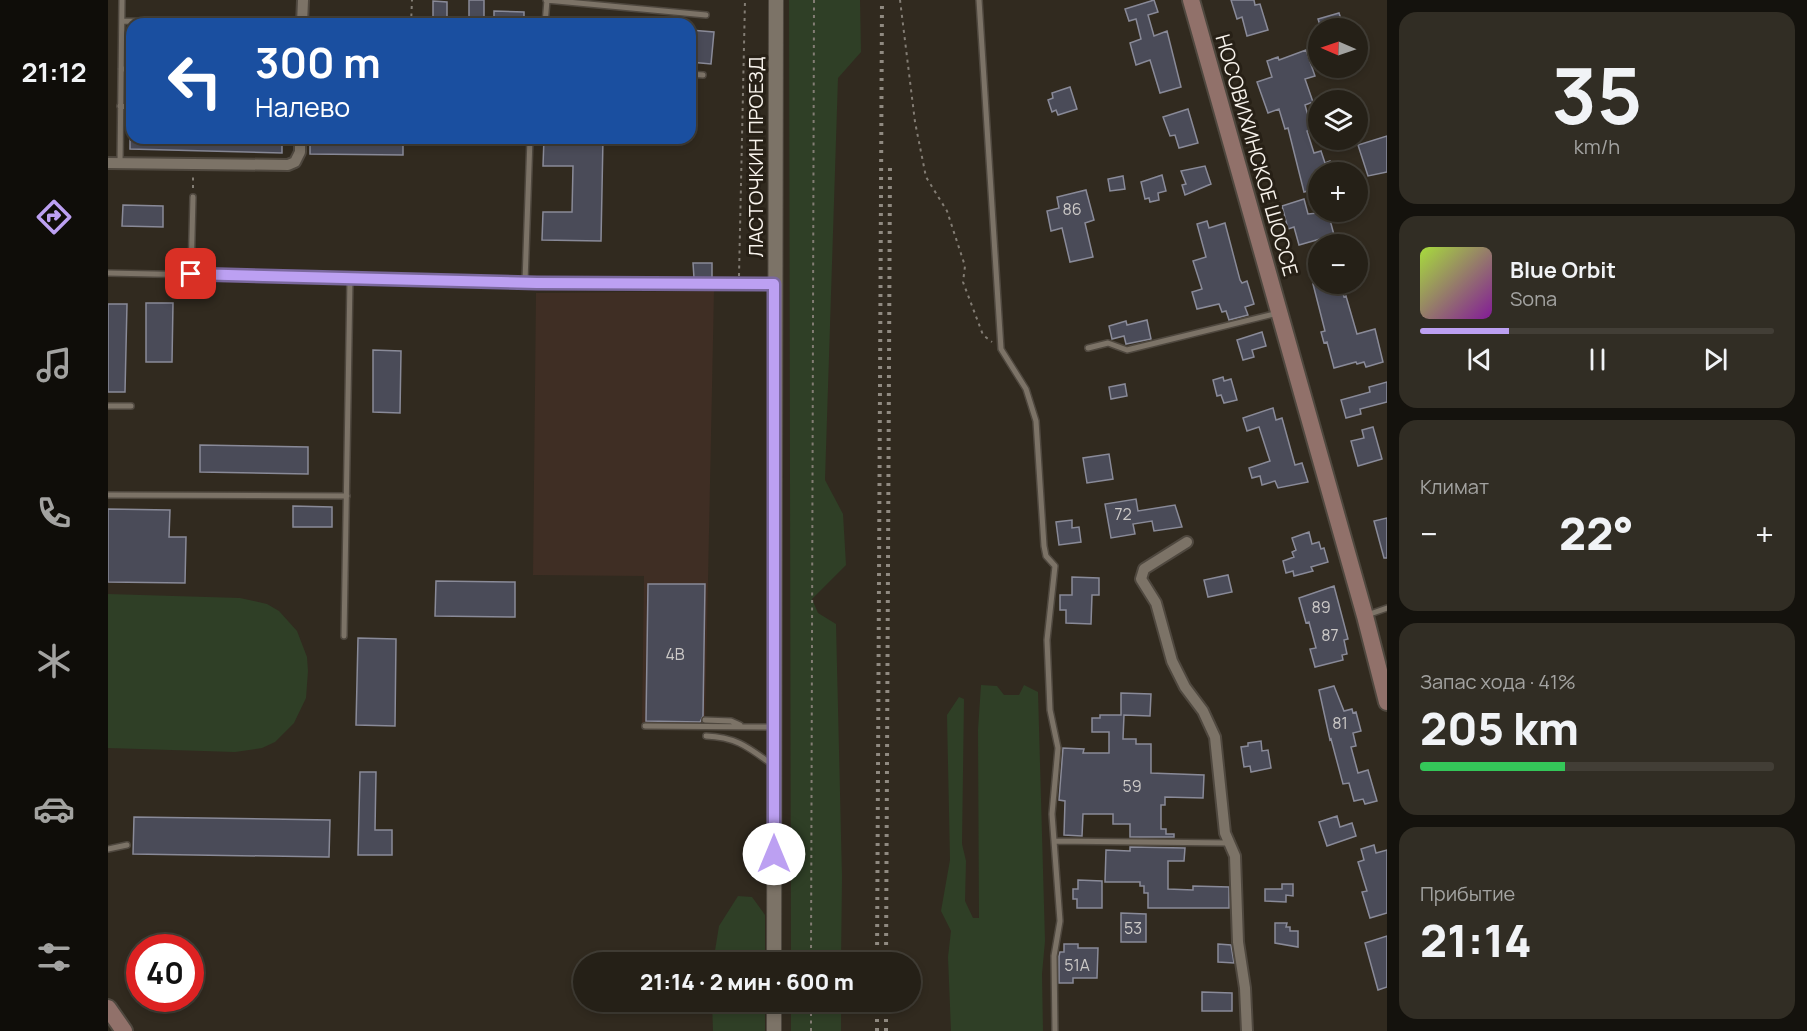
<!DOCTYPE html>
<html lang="ru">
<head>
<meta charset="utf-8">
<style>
	:root { --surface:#252017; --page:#312d24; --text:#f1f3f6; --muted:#a3a3a1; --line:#423e36; --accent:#bca0f2 }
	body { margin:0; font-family:Manrope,sans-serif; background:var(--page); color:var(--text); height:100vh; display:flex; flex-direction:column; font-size:22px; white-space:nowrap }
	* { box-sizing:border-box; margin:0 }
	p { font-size:20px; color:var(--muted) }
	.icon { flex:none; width:33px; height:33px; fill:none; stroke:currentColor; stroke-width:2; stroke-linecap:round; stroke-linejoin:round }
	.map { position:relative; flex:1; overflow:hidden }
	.panel { display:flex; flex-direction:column; gap:12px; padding:12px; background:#14120d; width:420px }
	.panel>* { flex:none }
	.top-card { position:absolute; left:18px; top:18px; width:570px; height:126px; border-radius:18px; box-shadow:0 3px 9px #0003,0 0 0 2px var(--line); background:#1a4fa0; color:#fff; overflow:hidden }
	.needle { width:39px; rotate:272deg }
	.tools { position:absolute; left:1200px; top:18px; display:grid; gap:12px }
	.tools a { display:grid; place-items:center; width:60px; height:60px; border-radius:50%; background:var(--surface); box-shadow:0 3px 9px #0003,0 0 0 2px var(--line); font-size:30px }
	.speed { position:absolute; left:18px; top:934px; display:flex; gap:12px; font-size:30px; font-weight:700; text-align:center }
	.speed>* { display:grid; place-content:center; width:78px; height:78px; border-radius:50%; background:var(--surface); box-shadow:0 3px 9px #0003,0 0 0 2px var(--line); line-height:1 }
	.speed .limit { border:9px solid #d22; background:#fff; color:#111 }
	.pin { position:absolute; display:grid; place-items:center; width:51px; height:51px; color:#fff; margin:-26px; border-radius:12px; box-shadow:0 3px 9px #0006 }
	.me { position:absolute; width:66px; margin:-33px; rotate:0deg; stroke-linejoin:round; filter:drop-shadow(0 0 4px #0008) }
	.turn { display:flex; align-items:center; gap:21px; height:126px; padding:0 30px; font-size:27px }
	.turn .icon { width:78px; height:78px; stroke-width:2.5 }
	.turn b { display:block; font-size:42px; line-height:51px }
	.big { font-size:45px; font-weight:800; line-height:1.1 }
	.panel .widget { flex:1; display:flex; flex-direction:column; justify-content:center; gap:9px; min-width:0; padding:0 21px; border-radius:18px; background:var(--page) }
	.panel .dial { align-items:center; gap:0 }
	.dial b { font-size:78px; line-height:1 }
	.song { display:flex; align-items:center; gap:18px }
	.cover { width:72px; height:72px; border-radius:9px; background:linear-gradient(135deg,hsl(80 70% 55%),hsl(290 70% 35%)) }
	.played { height:6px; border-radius:3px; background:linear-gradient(90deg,var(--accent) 25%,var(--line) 25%) }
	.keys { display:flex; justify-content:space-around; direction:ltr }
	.heat { display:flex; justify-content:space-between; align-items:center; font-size:33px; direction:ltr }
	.charge { height:9px; border-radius:4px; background:linear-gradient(90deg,#34c759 41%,var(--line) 0) }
	.trip { position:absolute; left:465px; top:952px; width:348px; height:60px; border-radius:30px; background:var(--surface); box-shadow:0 3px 9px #0003,0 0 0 2px var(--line); font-weight:800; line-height:60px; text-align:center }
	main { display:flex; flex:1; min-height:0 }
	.dock { display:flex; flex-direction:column; width:108px; justify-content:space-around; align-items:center; background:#0f0d09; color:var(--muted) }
	.dock .icon { width:42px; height:42px }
	.dock .active { color:var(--accent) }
	.dock b { font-size:27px; color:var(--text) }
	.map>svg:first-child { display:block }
</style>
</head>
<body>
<main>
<nav class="dock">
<b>21:12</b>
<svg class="icon active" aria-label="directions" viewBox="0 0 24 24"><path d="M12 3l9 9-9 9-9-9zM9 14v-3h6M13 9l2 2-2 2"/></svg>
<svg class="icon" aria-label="music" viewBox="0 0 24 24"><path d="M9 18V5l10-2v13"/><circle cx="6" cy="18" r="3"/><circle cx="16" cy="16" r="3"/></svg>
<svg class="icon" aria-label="phone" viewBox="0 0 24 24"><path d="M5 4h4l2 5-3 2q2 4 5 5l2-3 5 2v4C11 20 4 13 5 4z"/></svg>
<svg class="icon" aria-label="climate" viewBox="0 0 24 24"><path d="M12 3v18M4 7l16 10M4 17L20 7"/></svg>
<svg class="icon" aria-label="car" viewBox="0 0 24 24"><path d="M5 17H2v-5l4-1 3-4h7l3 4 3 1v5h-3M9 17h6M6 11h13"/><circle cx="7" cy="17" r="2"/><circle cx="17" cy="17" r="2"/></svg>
<svg class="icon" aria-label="filters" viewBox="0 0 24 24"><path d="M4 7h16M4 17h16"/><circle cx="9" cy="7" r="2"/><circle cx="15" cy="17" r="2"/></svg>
</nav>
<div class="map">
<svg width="1279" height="1031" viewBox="0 0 1279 1031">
	<rect width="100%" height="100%" fill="#312a1f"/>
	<path fill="#3f2e24" d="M606,291L597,725L534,723L536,576L425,575L428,293Z"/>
	<path fill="#2f3f26" d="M681,0H752L753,52L730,78L717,480L735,514L738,565L704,599L710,613L728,624L734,877L733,963H683Z
		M0,594L132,598L159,604L171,611L189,631L199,657L200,671L198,698L186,723L167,742L154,748L127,752L0,748Z
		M873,685L889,686L896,695H911L916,685L930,692L937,941L934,974L935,1031H843L840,957L843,931L833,911L842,860L839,715L851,697L856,699L854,844L858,861L857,901L865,918H871L870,730Z
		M630,896L644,897L657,915V963H605L611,926Z
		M604,1002H657V1031H605Z
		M683,1002H733V1031H683Z"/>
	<path fill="#4a4b58" stroke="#898a98" stroke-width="1.5" d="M361,0H376V18H361Z
		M1046,0L1050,12L1040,15L1046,36L1059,31L1073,87L1052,93L1042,60L1028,65L1022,43L1033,39L1028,19L1021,21L1017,9Z
		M1123,0H1146L1147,5L1152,4L1160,30L1139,36L1134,17L1129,19Z
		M325,1L339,2V22H325Z
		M386,11L416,12V24H386Z
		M1231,13L1236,28H1213L1210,19Z
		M582,30L606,32L603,64L582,62Z
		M1198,50L1207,76L1197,79L1205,102L1197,105L1204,130L1199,131L1206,153L1213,151L1217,163L1222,161L1225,172H1210V188L1196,192L1180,128L1177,129L1171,109L1160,113L1149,82L1164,77L1159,61L1170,57L1171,60Z
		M962,87L969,109L950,115L948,110L944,112L940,100L945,98L944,93Z
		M1080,109L1090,143L1071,148L1067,135L1062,136L1055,117Z
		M1279,136V172L1260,176L1250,145Z
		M22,138H174V153L22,149Z
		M202,138H295V155L202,154Z
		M436,138H495L493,241L434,240L435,212H464L465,166H435Z
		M1097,166L1103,184L1077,195L1074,185L1078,184L1073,171Z
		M1054,175L1058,191L1050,193L1051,200L1042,202L1041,198L1037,199L1033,182Z
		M1015,176L1017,189L1002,191L1000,179Z
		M978,190L986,220L977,223L985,257L962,262L954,228L943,231L939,211L951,208L949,197Z
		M1196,199L1200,214L1220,212L1226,235L1191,245L1186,227L1180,229L1174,206Z
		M15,205L55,206V227L14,226Z
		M1099,221L1101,228L1117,223L1132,280L1134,283L1139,281L1146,304L1137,307L1140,315L1121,320L1118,311L1114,312L1111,304L1089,309L1084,292L1094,289L1085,261L1098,257L1089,224Z
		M585,263H604V279L586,278Z
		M1205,284H1232L1236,297L1238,296L1249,334L1267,329L1275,362L1258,367L1256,362L1249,364L1248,362L1226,368L1219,342L1216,343L1213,332L1217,331Z
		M38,303H65L64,362H38Z
		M0,304H19L17,392H0Z
		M1039,320L1043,339L1018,344L1016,336L1004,339L1001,326L1018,321L1019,325Z
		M1154,332L1158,346L1144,350L1146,357L1135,360L1129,340Z
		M265,350L293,351L292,413L265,412Z
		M1115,377L1116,381L1123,379L1129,400L1116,403L1113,395L1109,396L1105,380Z
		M1279,382V402L1252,409L1253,414L1238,418L1233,400L1262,392L1261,387Z
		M1017,384L1019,396L1003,399L1001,387Z
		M1165,408L1168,420L1174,418L1187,465L1194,463L1200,482L1170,488L1167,481L1154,485L1152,476L1144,478L1141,468L1162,461L1151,427L1139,431L1135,418Z
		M1265,427L1274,459L1250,466L1243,441L1256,438L1254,430Z
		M92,445L200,447V474L92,472Z
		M1001,454L1005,479L979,483L975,458Z
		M1028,499L1030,511L1067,505L1074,527L1046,531L1044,521L1025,524L1027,534L1003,538L997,504Z
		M185,506L224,507V527H185Z
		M0,509L62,510L61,537H78L77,583L0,582Z
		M1279,518V558H1276L1266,521Z
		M964,520V528L971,527L973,542L951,545L948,522Z
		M1201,532L1204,544L1211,542L1213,549L1216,548L1220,562L1203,567L1205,571L1186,576L1185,571L1178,573L1175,561L1186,557L1184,552L1188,550L1184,538Z
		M1120,575L1124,592L1100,597L1096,580Z
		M964,577L991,578V595H984L983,624L958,623V610H952V595H964Z
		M328,581L407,582V617L327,616Z
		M540,584H597L595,716L592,722L538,721Z
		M1226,586L1240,639L1236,640L1239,654L1234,655L1235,660L1207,667L1202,649L1208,648L1201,622L1198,623L1191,598Z
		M250,638L288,639L287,726L248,725Z
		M1226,686L1236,711L1244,709L1245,713L1248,712L1253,731L1245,733L1248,746L1243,747L1250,773L1260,770L1269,801L1257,804L1255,799L1246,801L1241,783L1235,784L1223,739L1222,740L1211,690Z
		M1013,693L1043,694L1042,716L1016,715L1015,739H1028V744H1043V773L1096,775L1095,798L1057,797V805H1053V829H1058V834H1066V837H1022V824H1005V814H975L974,836L956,835L957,801L951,800L955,748L976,749L975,753H1001V732H984V718H992V715H1013Z
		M1153,741L1154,751L1160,750L1163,768L1143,772L1142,766L1136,767L1133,747L1140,746V743Z
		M252,772H268L267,830H284V855H250Z
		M1229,816L1232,827L1244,823L1248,836L1219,846L1211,822Z
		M26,817L222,820L221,857L25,854Z
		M1266,845L1268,853L1279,850V913L1262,918L1254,892L1259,891L1250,862L1256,860L1253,849Z
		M1022,847L1077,848L1076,861H1060V889L1085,890V886L1121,887V908H1040V893H1036V886H1032V882H997L998,850L1022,851Z
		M970,880L994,881V908H969V899H965V889H970Z
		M1174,884H1185V896L1178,895V902L1157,901V889H1174Z
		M1013,913L1038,914V942H1013Z
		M1167,923H1179L1178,927H1182V931H1190V947L1167,943Z
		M1279,936V987L1270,990L1257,943Z
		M956,944H970V948H990L989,978H965V983H951V956L952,952H956Z
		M1110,944L1123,945L1126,963L1110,962Z
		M1094,992L1124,993V1011H1094Z"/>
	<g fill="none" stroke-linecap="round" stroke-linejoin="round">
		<g stroke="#4f483f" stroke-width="8">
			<path id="service" d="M438,0L598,15
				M871,0L893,349L918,389L928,421L936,546L938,556L947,566L939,640L942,710L950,748L944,814L952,921L946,956L947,1031
				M14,21L293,22
				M437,24L439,0
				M13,69H24
				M582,74L595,75
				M12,106L24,107
				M12,163L14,0
				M0,273L417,282L422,138
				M83,274L85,197
				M417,282L665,284
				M980,348L1000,343L1019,350L1170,313
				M0,406H23
				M0,495L239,496
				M1259,615L1279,608
				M236,636L242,279
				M597,720L623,721L632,725
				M537,726L664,727
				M598,736C629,737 641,748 666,766
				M946,841L1121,843
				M0,849L19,845"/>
		</g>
		<g stroke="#4f483f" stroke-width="14">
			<path id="minor" d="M194,24L195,0
				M0,163L180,165L187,162L192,152V138
				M1079,542L1036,569L1033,579L1048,603L1064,661L1077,687L1095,711L1107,737L1117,833L1127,856L1130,942L1137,988L1139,1031"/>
		</g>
		<g stroke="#4f483f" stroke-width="16">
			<path id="tertiary" d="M666,963L668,0
				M666,1002V1031"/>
		</g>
		<g stroke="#4f483f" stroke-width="20">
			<path id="secondary" d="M1083,0L1257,616L1279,702
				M0,1008L16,1031"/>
		</g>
		<path stroke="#837d74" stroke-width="2" stroke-dasharray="3 4.5" stroke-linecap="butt" d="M792,0L807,122L818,177L839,211L857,266L855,282L875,335L884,342
			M303,24L304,0
			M85,188V176
			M631,276L637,0
			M703,963L706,0
			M703,1031V1002"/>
		<use href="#service" stroke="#7c7367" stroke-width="5"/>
		<use href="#minor" stroke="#7c7367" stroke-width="10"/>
		<use href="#tertiary" stroke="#7c7367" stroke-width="14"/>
		<use href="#secondary" stroke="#91716a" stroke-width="16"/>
		<path stroke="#908a81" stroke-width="4" stroke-dasharray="3 6" stroke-linecap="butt" d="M769,963L774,0
			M778,963L782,165
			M769,1031V1002
			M778,1031V1002"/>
	</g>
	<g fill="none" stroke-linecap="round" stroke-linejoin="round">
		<g stroke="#7a689d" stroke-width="15">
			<path id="route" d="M83,274L429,283L666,284V854"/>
		</g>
		<use href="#route" stroke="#bca0f2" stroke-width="10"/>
	</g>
	<g text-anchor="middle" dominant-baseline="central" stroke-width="6" stroke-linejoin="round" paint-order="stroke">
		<g font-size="16" fill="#ccc9c7">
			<text x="964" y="209">86</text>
			<text x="1015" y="514">72</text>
			<text x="1213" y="607">89</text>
			<text x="1222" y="635">87</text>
			<text x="567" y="654">4В</text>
			<text x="1232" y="723">81</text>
			<text x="1024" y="786">59</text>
			<text x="1025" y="928">53</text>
			<text x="969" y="965">51А</text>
		</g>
		<g font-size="20" fill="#f8f3ec" stroke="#272016">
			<text transform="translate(1149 155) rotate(74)">НОСОВИХИНСКОЕ ШОССЕ</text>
			<text transform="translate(647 157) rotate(-90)">ЛАСТОЧКИН ПРОЕЗД</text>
		</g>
	</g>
</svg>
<div class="tools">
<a><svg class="needle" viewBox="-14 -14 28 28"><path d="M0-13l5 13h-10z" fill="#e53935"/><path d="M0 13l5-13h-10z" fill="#a3a3a1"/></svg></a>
<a><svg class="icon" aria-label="layers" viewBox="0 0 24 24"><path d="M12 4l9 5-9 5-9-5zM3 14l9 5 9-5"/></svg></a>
<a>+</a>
<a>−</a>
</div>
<div class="speed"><div class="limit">40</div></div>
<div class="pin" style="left:83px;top:274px;background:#d93025"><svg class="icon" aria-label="arrive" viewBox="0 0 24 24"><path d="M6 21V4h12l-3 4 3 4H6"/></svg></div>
<svg class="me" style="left:666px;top:854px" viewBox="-20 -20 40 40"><circle r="19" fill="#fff"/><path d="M0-13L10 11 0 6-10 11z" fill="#bca0f2"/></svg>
<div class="trip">21:14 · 2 мин · 600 m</div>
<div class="top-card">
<div class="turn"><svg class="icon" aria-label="left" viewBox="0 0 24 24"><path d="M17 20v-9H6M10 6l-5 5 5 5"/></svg><div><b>300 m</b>Налево</div></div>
</div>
</div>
<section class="panel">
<div class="widget dial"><b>35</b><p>km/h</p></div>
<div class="widget">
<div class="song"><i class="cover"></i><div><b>Blue Orbit</b><p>Sona</p></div></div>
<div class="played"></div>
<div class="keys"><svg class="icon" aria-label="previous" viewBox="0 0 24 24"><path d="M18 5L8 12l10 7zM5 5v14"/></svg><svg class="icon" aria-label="pause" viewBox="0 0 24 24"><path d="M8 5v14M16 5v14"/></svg><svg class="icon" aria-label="next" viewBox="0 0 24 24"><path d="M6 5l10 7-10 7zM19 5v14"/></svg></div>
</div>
<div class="widget"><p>Климат</p>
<div class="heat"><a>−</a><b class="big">22°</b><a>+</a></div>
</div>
<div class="widget"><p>Запас хода · 41%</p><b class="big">205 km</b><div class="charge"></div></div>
<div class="widget"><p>Прибытие</p><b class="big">21:14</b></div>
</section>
</main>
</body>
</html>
